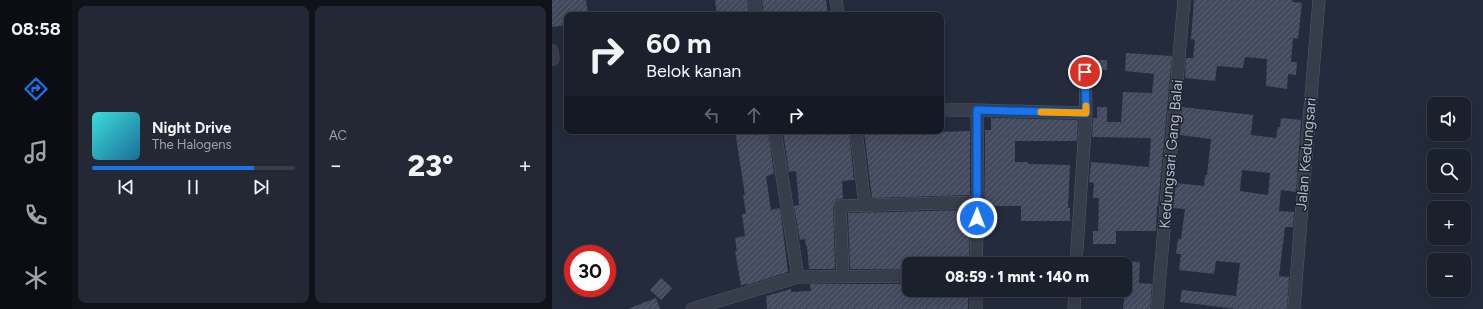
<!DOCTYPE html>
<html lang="id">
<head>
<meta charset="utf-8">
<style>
	:root { --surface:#1b202d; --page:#242835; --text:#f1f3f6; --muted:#a0a3aa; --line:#393e49; --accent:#1a73e8 }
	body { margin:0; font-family:Figtree,sans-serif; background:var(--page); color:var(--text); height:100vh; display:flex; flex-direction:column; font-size:15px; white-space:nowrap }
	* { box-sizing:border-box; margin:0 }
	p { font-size:13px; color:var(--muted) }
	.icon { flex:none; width:22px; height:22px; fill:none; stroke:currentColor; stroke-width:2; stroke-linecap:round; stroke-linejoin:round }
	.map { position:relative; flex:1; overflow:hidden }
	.sheet { display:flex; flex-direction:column; gap:6px; padding:6px; background:#0f1219; width:480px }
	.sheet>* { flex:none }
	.banner { position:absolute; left:12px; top:12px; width:380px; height:122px; border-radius:8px; box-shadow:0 4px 16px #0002,0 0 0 1px var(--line); background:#1b202d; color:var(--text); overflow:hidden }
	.controls { position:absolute; left:875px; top:97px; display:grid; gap:8px }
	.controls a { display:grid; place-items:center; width:44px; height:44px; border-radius:8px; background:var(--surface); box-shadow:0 4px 16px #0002,0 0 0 1px var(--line); font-size:20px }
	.speed { position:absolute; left:12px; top:245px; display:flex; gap:8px; font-size:20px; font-weight:700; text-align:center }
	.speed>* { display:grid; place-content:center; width:52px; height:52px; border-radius:50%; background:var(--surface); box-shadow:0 4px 16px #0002,0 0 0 1px var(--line); line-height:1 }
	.speed .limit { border:6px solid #d22; background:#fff; color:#111 }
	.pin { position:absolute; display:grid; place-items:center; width:34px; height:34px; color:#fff; margin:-17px; border:2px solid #fff; border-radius:50%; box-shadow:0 1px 4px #0007 }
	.me { position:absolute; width:44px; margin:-22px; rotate:1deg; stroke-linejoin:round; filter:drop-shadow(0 0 3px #0008) }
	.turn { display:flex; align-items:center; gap:14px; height:84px; padding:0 16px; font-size:18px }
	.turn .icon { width:52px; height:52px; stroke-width:2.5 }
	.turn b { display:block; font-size:28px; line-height:34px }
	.lanes { display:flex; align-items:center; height:38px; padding:0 16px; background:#0003; justify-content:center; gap:20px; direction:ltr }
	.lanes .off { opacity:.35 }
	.big { font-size:30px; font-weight:800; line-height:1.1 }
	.sheet .tile { flex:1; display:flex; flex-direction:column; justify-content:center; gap:6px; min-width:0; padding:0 14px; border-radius:8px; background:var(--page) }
	.song { display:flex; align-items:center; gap:12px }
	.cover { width:48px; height:48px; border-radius:6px; background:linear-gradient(135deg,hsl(180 70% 55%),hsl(200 70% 35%)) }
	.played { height:4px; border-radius:2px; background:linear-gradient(90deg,var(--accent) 80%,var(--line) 80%) }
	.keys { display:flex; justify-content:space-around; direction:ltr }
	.heat { display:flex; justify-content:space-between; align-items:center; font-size:22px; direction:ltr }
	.sheet .tiles { flex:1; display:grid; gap:6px; grid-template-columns:repeat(2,1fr) }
	.trip { position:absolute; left:350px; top:257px; width:230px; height:40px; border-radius:8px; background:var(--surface); box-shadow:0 4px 16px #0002,0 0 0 1px var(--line); font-weight:800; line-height:40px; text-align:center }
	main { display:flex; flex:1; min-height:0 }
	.tabs { display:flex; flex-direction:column; width:72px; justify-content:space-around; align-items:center; background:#0b0d12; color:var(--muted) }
	.tabs .icon { width:28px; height:28px }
	.tabs .selected { color:var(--accent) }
	.tabs b { font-size:18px; color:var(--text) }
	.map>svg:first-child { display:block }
</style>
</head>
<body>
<main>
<nav class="tabs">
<b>08:58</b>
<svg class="icon selected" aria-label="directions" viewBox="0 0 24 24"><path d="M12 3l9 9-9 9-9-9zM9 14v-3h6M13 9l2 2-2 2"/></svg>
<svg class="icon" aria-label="music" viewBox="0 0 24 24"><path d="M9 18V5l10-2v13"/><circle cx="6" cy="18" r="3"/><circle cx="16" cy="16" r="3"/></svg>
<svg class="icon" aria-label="phone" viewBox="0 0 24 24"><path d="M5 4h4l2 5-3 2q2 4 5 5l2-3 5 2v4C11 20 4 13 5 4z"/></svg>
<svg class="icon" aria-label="climate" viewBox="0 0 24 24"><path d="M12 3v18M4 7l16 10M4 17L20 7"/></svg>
</nav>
<section class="sheet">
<div class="tiles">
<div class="tile">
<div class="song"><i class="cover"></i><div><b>Night Drive</b><p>The Halogens</p></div></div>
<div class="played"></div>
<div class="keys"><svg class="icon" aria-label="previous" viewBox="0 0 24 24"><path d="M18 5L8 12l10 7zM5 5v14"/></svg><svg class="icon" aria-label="pause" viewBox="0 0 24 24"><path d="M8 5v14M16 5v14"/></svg><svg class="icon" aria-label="next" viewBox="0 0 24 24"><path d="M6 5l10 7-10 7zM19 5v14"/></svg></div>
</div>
<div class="tile"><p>AC</p>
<div class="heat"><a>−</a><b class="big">23°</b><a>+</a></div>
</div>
</div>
</section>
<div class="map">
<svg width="931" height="309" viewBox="0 0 931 309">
	<defs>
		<pattern id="building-hatch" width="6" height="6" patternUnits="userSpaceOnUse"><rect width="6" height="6" fill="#434a5e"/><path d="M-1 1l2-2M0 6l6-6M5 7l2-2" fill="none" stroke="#5c6274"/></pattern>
	</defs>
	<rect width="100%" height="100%" fill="#242b3c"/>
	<path fill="url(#building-hatch)" fill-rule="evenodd" d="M0,0H34L36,14L15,15V25L0,27Z
		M163,0H195L197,15H165Z
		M210,0H274L276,15H212Z
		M642,0H741L740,2L750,3L746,39L741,38L739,62H745L744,75L736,74L735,89L714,86L715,59L693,57L691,68L665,66L663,81L633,78L634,58H641L643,40L639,39Z
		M574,53L620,56L606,206H605L604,231H564V244H541V231H546L547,198H541L542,183L537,182L539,162L597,167L599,138L540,137L541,118H545V107H555V122H569L571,92L600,93L602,74L573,71Z
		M537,60H555V70H540L537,66Z
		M630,107L701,115L699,135L724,138L726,127H728L729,118L749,120L744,192L729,190L727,211L742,212L741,227H733L727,276L737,277L735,309H684L628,302L630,290L684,296L688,263L664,261L662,274L627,270L629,254H624L626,239H629L633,209L621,208L624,183L652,186L653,175H655L659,139L628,135ZM690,170L718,173L716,195L688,191Z
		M439,118L526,120L525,141H463V162H476V164L518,165L516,208H518V221H469V206H433V130H439Z
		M183,131H216L222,174L214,176L219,210L228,208L236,272L198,284L189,285L183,251H185L183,238L193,236L190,214H194L191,195H193Z
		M231,131H297L302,180L290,181L291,198L284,200L281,206L283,269H257L255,246H254L253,239L248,240L242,206L247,205L244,171L237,172Z
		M312,131L384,132L418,131V195L320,198Z
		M418,210L417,264H357V269H298L296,213Z
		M573,261L588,262L587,283L600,284L598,309H571L573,290Z
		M109,278L120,288L109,300L98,290Z
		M258,284H357V290H416V309H215L214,296L239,289V292L259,291Z
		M104,298L108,309H78V308Z"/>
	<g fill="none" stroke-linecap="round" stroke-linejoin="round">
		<g stroke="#535867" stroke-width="13">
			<path id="minor" d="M202,0L205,15
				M284,0L286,15
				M0,51L1,59
				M389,110H425L426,202L424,264
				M425,110L534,113
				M223,131L246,277
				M304,131L313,206
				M524,264L534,113L533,72
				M291,277L288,206L426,202
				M424,290V309
				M140,309L246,277L357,276
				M522,309L523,290
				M605,309L632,0
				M742,309L749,218L767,0"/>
		</g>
		<use href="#minor" stroke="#383d4c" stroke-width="12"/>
	</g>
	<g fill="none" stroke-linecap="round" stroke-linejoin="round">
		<g stroke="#114b97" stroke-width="10">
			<path id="route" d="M425,218V110L534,113L533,72"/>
		</g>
		<use href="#route" stroke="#1a73e8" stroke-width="7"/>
		<path stroke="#f59e0b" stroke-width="7" d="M489,112L534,113V106"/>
	</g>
	<g text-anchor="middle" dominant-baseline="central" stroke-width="3" stroke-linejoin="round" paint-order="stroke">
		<g font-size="15" fill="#b3b8c7" stroke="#1d2231">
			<text transform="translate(619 154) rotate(-85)">Kedungsari Gang Balai</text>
			<text transform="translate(754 154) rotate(-85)">Jalan Kedungsari</text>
		</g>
	</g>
</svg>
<div class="controls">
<a><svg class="icon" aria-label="sound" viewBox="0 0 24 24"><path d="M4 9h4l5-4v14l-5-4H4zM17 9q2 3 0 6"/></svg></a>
<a><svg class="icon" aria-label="search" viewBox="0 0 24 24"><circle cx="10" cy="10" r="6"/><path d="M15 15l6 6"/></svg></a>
<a>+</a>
<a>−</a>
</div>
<div class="speed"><div class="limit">30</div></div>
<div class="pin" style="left:533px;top:72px;background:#d93025"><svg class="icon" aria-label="arrive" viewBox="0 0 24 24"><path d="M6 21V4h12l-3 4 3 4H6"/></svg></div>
<svg class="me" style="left:425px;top:218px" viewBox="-20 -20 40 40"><circle r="17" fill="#1a73e8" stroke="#fff" stroke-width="3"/><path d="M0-11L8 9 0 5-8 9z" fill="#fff"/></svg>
<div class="trip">08:59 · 1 mnt · 140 m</div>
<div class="banner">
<div class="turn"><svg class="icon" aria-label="right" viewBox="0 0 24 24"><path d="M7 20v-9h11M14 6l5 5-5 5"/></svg><div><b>60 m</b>Belok kanan</div></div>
<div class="lanes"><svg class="icon off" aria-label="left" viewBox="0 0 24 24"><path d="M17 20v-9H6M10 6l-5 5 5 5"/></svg><svg class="icon off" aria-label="ahead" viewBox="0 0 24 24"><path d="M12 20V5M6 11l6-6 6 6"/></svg><svg class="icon" aria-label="right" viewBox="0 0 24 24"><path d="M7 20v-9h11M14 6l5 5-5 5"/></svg></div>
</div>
</div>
</main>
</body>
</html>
